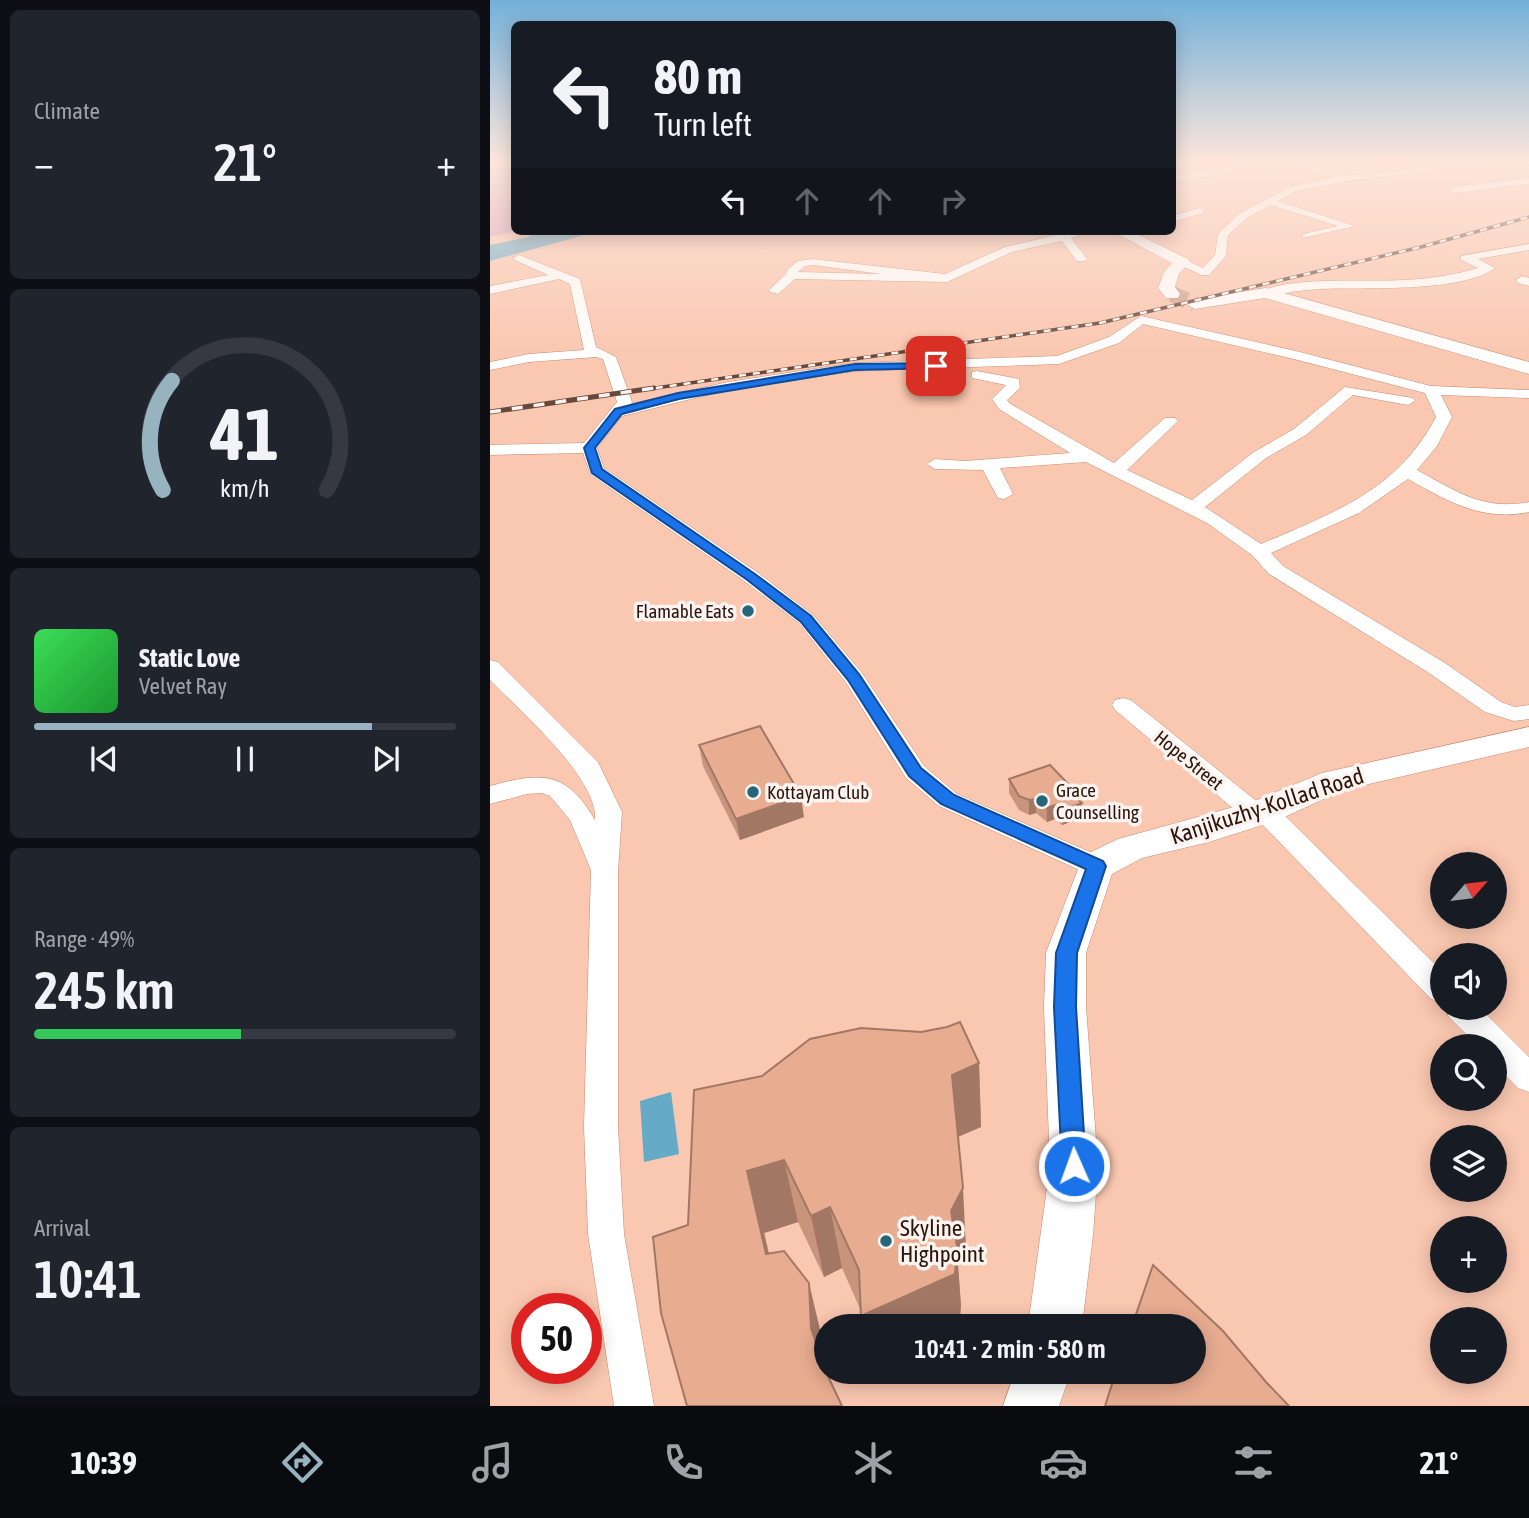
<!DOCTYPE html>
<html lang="en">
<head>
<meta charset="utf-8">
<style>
	:root { --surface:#171b24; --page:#20242c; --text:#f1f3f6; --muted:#9ea1a6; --line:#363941; --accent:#96b3bf }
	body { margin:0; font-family:"Asap Condensed",sans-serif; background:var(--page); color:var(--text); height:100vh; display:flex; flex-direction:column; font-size:26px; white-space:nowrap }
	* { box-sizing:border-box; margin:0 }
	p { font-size:23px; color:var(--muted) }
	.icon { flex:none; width:38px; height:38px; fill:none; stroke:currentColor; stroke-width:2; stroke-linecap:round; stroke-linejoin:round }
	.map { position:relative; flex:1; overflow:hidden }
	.panel { display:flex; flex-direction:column; gap:10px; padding:10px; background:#0d0f14; width:490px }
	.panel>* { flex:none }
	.guide { position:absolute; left:21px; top:21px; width:665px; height:214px; border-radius:10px; box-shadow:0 4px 18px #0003; background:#171b24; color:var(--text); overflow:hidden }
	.needle { width:46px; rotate:62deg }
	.buttons { position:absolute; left:940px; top:852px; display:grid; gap:14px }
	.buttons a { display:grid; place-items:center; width:77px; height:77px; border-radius:50%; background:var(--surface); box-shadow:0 4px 18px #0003; font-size:35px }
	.speed { position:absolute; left:21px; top:1293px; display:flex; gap:14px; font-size:35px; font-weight:700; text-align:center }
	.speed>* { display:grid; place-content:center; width:91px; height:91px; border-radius:50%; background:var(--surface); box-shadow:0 4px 18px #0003; line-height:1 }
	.speed .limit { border:10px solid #d22; background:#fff; color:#111 }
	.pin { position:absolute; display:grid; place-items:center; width:60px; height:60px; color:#fff; margin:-30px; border-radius:14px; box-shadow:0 4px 10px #0006 }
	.me { position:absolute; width:77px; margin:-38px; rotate:358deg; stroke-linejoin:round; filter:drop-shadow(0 0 5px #0008) }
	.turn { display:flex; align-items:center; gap:24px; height:147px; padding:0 28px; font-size:32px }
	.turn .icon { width:91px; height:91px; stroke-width:2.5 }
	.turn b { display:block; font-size:49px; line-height:60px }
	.lanes { display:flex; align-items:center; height:66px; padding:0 28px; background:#0003; justify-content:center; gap:35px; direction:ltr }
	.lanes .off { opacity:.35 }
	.big { font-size:52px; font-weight:600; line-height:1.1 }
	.panel .widget { flex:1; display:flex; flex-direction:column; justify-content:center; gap:10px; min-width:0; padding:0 24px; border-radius:10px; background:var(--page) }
	.panel .dial { align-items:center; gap:0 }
	.dial svg { height:182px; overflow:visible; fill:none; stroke:var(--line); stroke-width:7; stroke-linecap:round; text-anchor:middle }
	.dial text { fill:var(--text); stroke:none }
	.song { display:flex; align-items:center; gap:21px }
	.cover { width:84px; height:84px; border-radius:10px; background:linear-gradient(135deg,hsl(130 70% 55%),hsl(130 70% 35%)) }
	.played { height:7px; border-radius:4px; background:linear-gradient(90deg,var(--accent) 80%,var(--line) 80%) }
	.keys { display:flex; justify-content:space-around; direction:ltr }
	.heat { display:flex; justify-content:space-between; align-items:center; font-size:38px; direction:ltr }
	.charge { height:10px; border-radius:5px; background:linear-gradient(90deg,#34c759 49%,var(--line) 0) }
	.trip { position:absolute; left:324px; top:1314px; width:392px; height:70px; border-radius:35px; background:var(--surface); box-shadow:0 4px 18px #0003; font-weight:600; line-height:70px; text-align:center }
	.menu { display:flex; height:112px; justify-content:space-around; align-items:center; background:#090b0e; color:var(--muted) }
	.menu .icon { width:49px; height:49px }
	.menu .on { color:var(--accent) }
	.menu b { font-size:32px; color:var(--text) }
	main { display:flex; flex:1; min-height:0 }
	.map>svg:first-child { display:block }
</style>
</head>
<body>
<main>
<section class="panel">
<div class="widget"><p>Climate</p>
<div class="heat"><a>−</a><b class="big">21°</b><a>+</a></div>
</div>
<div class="widget dial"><svg viewBox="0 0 100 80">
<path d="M14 69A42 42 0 1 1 86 69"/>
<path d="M14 69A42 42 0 0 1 18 21" stroke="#96b3bf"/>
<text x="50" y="56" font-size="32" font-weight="700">41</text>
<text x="50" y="72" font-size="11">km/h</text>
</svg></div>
<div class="widget">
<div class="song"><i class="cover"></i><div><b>Static Love</b><p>Velvet Ray</p></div></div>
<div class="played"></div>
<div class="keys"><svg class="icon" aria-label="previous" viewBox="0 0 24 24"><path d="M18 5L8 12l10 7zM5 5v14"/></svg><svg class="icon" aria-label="pause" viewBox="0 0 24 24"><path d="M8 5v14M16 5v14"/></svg><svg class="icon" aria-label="next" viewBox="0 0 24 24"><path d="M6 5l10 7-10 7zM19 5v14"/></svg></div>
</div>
<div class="widget"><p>Range · 49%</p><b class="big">245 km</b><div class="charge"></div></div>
<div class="widget"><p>Arrival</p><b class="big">10:41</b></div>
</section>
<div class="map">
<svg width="1039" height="1406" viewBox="0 0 1039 1406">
	<rect width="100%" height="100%" fill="#fac7b0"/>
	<path fill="#d19eb9" d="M0,162H24V231H29L0,237Z"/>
	<path fill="#65aac6" d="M48,231H109L0,261V245L38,237Z
		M181,1092L189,1154L154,1162L150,1101Z"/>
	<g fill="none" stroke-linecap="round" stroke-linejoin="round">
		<path stroke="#65aac6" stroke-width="2.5" d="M0,165L24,162"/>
		<path stroke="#d1a38f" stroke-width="16" stroke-dasharray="16 8" stroke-linecap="butt" d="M682,294L705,304"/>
		<g stroke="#c68b6f" stroke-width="1">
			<path id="minor" d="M760,162H774L723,176L682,181V175L723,170Z
				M794,162H807L855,176L988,162H1014L857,181L806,191L788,201L865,226L813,238V234L848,226L781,205L758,217L738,235L736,256L719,275H711L688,264V260H696L713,268L725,255L728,234L750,213L800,187L846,177Z
				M1039,178V184L965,193L960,190L965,187Z
				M709,208L713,209V213L682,222V216Z
				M583,231H599L581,238L597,259L595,261H587L572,241L522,252L457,282L305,279L288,294L278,291L296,274L297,270L308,261L323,259L455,274L515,247ZM323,265L391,274L308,272L315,266Z
				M1039,244V250L988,259L1005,268C973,293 872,287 830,289C811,290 794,293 776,297L770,293C791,276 883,282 914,280C939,279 964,275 988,268L971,260V256Z
				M29,255L90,279L106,347L126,357L142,402L141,404L238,382L364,363L567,356L619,337L651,316L806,351L941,386L1039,390V398L951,395L962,417L947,446L927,470C966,491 993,511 1039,502V512C993,522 957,501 918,479L869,513L781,553L793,566L955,663L1011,702L1025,707L1039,705V719L1024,721L995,712L939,673L779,574L762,555L717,523L596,462L510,468L523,494L514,499L508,498L493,470L445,469L437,464L445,459L475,461L580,453L509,409L502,399L516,385L482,378V372L487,371L529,379L530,388L517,400L519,403L624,463L675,418H685L688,421L685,424L637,470L702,500L764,452L804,429L855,387L923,398L925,401L918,405L863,395L816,435L776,458L715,507L771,544C845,512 907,491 946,417L935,393L804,359L653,324L629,343L569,364L364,371L238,390L132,416L107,448L114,468L267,572L323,615L372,673L434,766L467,794L616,859L619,866L616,873L606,876L596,873L449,806L416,778L355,681L309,623L253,580L101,475L93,453L0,455V445L94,443L127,402L113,359L106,357L39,362L0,370V362L39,354L94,350L80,284L69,279L0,294V286L58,275L25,260L23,258Z
				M1032,276L1039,278V286L1028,283L1026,280Z
				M0,660L8,662L108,762L132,812L128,872V1127L134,1234L164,1406H124L98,1234L94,1127L101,870L80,820L60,796L52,793L37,794L0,804V786C51,772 76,770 105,820C109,779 28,709 0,680Z
				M633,698L641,700L770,804L784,805L952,971V1002L941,999L770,822L757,820L625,710L622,705L625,700Z
				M955,1008H990L1039,1057V1092L1028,1088L1004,1064V1046H988L959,1017Z"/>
		</g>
		<g stroke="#c68b6f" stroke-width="1">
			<path id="secondary" d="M622,231H641L698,259L700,262L689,274L685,287L690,294L688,298H676L668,288L674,272L682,263Z
				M776,288L1039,362V374L775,298L705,309L696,304L705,299Z
				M1039,727V747L853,790L788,820L719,842L652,858L622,874L596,953V1007L608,1166L603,1235L592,1326H538L560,1166L554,1007L556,953L593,856L628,839L762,802L832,773Z
				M525,1372H581L569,1406H513Z"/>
		</g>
		<use href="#minor" fill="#fff" fill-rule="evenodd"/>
		<use href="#secondary" fill="#fff" fill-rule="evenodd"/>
		<g stroke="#67483a" stroke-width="3.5">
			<path id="rail-far1" d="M152,390L610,323L931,247L1039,217"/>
		</g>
		<g stroke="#67483a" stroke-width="5">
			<path id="rail" d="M0,412L164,388"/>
		</g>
		<use href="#rail-far1" stroke="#faf3f0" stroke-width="2.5" stroke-dasharray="7" stroke-linecap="butt"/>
		<use href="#rail" stroke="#faf3f0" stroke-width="3.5" stroke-dasharray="11" stroke-linecap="butt"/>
	</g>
	<path fill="#c8947c" d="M209,745L314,817L250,840L213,766Z
		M519,779L585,797L591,818L572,825L565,819L557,822L546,813L539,815L529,810L519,793Z
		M489,1063L491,1127L468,1137L476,1249L468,1265L471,1306L469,1326H373L371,1311L352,1268L334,1277L308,1222L274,1233L279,1253L333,1342L334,1365L198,1225L204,1090Z"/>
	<path fill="#a27865" d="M585,791L584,806L592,803L591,818L572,825L573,810L583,796Z
		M311,796L314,817L250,840L246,819Z
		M546,799V813L539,815V800Z
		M565,805V819L557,822V808Z
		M489,1063L491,1127L465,1138L462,1075Z
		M294,1160L308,1222L274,1233L292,1313L276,1254L257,1171Z
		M473,1188L476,1249L468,1265L471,1306L469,1326H373L371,1316L461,1211Z
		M340,1207L352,1268L334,1277L321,1216Z
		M319,1283L333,1342L335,1386L321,1328Z"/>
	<path fill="#e8ac90" stroke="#a27865" stroke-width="2" d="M270,726L311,796L246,819L209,745Z
		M560,765L585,791L583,796L592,803L573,810L565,805L557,808L546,799L539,800L529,796L519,779Z
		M470,1022L489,1063L462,1075L473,1188L461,1211L467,1246L465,1274L371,1316L369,1270L340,1207L321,1216L294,1160L257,1171L276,1254L294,1251L319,1283L321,1328L336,1372L352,1406H197L171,1313L163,1237L198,1225L204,1090L272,1076L320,1039L371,1028L431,1032L457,1027Z
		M663,1265L733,1331L776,1382L799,1406H615L626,1372H704V1326H642Z"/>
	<linearGradient id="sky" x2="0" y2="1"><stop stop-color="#73b0da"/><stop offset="0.45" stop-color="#fde6db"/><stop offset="1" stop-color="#fde6db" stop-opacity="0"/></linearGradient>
	<rect width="1039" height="359" fill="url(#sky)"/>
	<path fill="#1a73e8" stroke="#114b97" stroke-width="2" d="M446,363L451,366L450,368L365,370L189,399L132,414L105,448L112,469L265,574L321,616L369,674L431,768L464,795L613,861L616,866L587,953L586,1007L596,1166L593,1174L584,1178L575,1174L572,1166L564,1007L566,953L596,869L451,804L419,776L358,680L311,622L256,579L102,473L94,448L125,409L188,393L365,364Z"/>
	<g fill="#27657b" stroke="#faf3f0" stroke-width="2.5">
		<circle cx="258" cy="611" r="7"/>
		<circle cx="263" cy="792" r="7"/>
		<circle cx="552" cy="801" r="7"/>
		<circle cx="396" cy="1241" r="7"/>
	</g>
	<g text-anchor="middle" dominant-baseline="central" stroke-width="7" stroke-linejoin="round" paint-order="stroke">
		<g font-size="19" fill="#2c150b" stroke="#faf3f0" text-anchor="start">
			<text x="244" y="611" text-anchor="end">Flamable Eats</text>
			<text x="566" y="790">Grace<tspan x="566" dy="22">Counselling</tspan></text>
			<text x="277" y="792">Kottayam Club</text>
		</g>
		<g font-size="19" fill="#2c150b" stroke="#faf3f0">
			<text transform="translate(699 760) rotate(39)">Hope Street</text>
		</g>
		<g font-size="23" fill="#2c150b" stroke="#faf3f0">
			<text transform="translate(777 806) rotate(-18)">Kanjikuzhy-Kollad Road</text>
		</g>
		<g font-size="23" fill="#2c150b" stroke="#faf3f0" text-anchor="start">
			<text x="410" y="1228">Skyline<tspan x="410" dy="26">Highpoint</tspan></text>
		</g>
	</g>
</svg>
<div class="buttons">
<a><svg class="needle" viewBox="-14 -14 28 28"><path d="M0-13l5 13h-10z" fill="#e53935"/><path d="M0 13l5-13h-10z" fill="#9ea1a6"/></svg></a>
<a><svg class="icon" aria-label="sound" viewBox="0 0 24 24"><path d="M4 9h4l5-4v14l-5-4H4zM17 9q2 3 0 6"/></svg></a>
<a><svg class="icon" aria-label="search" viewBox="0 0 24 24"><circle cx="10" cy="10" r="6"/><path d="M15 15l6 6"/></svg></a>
<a><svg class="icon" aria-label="layers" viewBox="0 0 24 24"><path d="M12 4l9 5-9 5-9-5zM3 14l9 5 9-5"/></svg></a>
<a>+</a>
<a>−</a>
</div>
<div class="speed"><div class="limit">50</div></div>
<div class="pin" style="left:446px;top:366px;background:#d93025"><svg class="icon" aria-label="arrive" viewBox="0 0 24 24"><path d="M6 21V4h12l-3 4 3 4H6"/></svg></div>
<svg class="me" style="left:584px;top:1166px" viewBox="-20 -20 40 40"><circle r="17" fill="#1a73e8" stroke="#fff" stroke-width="3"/><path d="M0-11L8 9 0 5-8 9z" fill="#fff"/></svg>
<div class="trip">10:41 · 2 min · 580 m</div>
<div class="guide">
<div class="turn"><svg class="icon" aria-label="left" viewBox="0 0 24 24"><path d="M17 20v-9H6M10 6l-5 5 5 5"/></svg><div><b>80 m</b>Turn left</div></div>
<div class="lanes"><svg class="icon" aria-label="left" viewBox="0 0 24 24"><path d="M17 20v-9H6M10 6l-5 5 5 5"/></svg><svg class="icon off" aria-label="ahead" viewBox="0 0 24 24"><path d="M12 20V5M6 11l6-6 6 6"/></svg><svg class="icon off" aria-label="ahead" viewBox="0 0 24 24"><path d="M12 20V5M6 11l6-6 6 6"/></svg><svg class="icon off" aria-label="right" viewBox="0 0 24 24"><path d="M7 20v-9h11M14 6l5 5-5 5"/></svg></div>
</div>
</div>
</main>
<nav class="menu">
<b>10:39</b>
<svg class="icon on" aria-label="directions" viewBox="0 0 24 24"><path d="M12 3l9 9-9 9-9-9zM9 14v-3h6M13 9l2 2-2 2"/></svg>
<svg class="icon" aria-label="music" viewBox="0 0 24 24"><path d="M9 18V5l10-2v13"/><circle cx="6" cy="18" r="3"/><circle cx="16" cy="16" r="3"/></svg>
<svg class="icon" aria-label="phone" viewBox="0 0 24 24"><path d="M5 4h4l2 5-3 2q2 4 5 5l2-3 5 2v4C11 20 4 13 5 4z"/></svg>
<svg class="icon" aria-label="climate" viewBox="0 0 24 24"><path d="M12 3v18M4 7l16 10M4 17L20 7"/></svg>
<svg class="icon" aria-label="car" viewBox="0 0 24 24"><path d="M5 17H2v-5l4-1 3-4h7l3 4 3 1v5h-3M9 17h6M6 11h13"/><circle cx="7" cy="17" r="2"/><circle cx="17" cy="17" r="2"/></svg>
<svg class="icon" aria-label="filters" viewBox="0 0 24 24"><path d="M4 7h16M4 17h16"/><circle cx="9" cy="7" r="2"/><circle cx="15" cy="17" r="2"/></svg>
<b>21°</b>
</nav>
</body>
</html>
